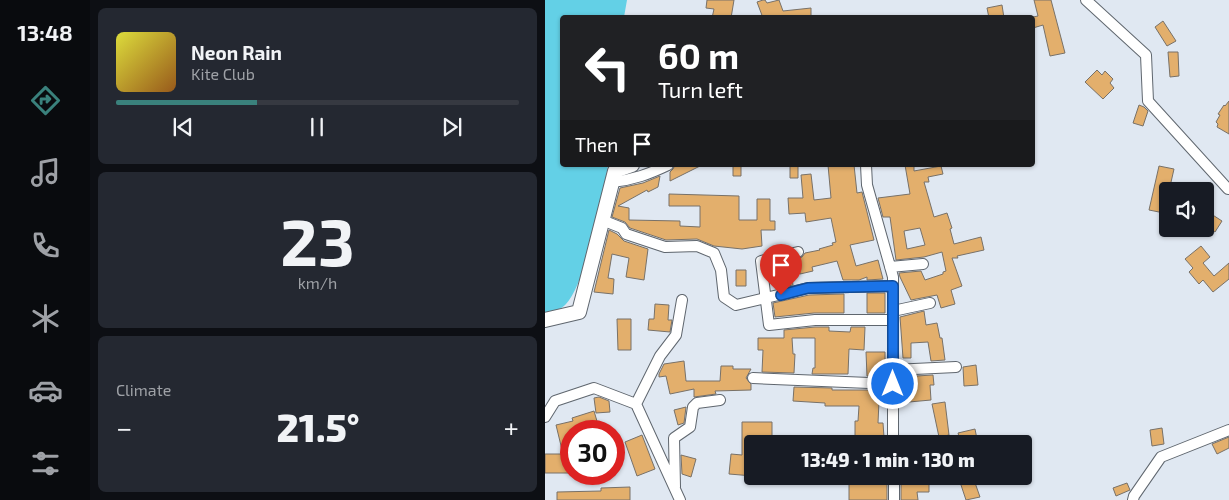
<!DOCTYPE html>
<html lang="en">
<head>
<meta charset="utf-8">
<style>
	:root { --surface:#171b24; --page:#242831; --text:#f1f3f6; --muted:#9ea1a6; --line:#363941; --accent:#3a817c }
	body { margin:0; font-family:"Exo 2",sans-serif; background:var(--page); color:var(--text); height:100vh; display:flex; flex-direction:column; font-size:19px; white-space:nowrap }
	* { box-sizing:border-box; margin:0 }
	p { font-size:16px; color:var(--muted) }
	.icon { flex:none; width:28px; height:28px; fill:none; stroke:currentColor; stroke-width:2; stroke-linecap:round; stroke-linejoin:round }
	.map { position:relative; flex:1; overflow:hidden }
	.side { display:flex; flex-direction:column; gap:8px; padding:8px; background:#0d0f14; width:455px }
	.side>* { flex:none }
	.guide { position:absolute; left:15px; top:15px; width:475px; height:152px; border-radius:5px; box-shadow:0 1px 4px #0004; background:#202124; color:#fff; overflow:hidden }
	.controls { position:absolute; left:614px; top:182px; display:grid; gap:10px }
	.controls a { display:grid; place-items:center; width:55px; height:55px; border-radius:5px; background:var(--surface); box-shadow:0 1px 4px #0004; font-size:25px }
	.speed { position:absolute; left:15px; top:420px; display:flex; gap:10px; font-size:25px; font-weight:700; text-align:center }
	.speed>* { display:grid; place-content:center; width:65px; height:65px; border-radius:50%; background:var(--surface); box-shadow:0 1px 4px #0004; line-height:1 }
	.speed .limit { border:8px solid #d22; background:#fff; color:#111 }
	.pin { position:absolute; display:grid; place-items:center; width:42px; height:42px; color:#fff; margin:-51px -21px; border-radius:50% 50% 50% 0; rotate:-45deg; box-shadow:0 0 5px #0007 }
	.pin .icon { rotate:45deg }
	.me { position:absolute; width:55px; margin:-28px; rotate:0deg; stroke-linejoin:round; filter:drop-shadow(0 0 4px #0008) }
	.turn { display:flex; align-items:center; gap:18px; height:105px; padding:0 15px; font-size:22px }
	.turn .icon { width:65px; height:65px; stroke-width:2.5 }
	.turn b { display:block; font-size:35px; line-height:42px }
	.then { display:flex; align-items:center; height:48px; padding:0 15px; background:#0003; gap:10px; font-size:19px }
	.big { font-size:38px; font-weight:800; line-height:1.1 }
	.side .card { flex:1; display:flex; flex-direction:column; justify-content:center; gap:8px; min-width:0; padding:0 18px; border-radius:8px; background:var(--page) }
	.side .dial { align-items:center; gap:0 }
	.dial b { font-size:65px; line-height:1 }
	.song { display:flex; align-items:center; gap:15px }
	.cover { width:60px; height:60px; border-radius:8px; background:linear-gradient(135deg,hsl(60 70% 55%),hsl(30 70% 35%)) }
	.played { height:5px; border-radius:2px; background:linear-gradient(90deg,var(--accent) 35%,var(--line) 35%) }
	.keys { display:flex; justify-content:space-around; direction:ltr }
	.heat { display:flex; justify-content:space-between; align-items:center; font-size:28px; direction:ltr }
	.trip { position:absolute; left:199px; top:435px; width:288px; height:50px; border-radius:5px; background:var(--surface); box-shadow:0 1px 4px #0004; font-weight:800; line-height:50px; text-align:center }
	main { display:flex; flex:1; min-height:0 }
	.tab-bar { display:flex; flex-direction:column; width:90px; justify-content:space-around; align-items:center; background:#090b0e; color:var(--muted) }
	.tab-bar .icon { width:35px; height:35px }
	.tab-bar .current { color:var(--accent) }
	.tab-bar b { font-size:22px; color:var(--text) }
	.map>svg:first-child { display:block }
</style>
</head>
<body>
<main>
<nav class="tab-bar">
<b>13:48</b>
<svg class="icon current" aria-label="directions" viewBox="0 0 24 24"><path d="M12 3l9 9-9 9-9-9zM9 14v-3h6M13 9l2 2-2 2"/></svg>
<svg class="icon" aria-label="music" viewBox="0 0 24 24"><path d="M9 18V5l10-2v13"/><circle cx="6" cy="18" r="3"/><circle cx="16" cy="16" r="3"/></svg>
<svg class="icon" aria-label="phone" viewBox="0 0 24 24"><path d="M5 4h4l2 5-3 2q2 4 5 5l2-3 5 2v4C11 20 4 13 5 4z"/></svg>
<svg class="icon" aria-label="climate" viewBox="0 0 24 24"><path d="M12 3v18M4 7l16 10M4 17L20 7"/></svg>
<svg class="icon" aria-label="car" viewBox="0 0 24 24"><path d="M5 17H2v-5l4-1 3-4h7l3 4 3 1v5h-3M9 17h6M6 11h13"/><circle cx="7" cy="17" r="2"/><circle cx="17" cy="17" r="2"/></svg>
<svg class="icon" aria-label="filters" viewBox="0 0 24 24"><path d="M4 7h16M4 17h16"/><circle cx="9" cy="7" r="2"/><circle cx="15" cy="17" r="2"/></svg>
</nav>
<section class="side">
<div class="card">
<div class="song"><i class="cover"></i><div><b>Neon Rain</b><p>Kite Club</p></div></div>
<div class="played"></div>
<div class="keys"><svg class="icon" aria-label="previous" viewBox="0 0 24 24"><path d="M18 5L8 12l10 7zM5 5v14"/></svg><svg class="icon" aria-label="pause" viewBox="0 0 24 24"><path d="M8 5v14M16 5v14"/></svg><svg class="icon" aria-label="next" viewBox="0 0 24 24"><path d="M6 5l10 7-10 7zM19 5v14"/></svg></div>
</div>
<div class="card dial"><b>23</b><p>km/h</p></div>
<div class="card"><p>Climate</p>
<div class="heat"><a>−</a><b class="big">21.5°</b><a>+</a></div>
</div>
</section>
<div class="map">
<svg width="684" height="500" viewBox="0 0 684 500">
	<rect width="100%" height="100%" fill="#e0e8f2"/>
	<path fill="#63d0e6" d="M0,0H82L79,17L18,18V165H63C59,194 40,285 21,304C16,310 7,311 0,313Z"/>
	<path fill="#e3af6c" stroke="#787168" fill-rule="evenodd" d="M162,0H189L186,18H167L169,9L161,8Z
		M218,0H220L222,3L234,0L238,11L266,8V18H218L212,2Z
		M489,0H506L520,53L505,56L498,25L488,28V17L493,16Z
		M457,5L459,18H444L442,8Z
		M618,21L631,41L622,46L610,27Z
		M623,52H633L634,76L625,77Z
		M552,70L557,75L560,71L568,79L565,83L569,88L558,99L540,82Z
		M684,101V134L672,127L673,124L671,122L675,115L673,114L679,105L680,106Z
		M594,105L599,107L603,111L598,126L588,123Z
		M130,165H157L125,181V172L128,169Z
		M188,165H196V176H188Z
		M283,165H309L312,193L317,192L329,240L305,245L311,266L333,260L338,279L322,280V277L314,280H298L292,261L267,267L268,271L255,274L252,259L257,257L260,253L275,250L274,249L288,245L287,243L291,242L286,218L261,222L260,213L244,214L243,198H258L256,175L266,174L269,200L286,198Z
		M360,165H369V171L396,166L398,174L383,177L384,182H379L389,217L402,213L407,228L405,229L409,244L436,237L439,250L412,256L413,258H407L417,286L406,290L410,304L396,308L392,295L366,300L355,277L354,273L376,271L380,280L398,274V272L401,271L397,252L379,257L351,260L345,217H338L333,198L365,194ZM375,228L380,245L362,249L359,231Z
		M245,166H253V178H245Z
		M614,166L629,169L624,191H622L619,213L604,210Z
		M115,176L113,187L103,192L102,190L73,206L84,208V220L135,221V226L155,227V206H124V194L194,196V220H212V199H225V221H230V230H216L217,246L197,249L169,246L152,239L121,240L85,228L80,222L67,217L75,188L98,183Z
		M660,210L677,221L670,232L660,226Z
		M64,230L72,234L79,241L103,249L99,280L81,277L84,258L67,254L63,278L69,279L68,294L49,292Z
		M656,246L665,257L658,263L669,276L684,263V279L668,292L658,280L654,284L644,272L648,268L640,259Z
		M237,263L238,272L225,274L224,266Z
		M191,270H201V286H191Z
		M246,271L248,285L237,287L235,273Z
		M322,293H340V313H322Z
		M299,294V313H269L230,317L228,303L264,295Z
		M110,304L124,305L123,320H127L125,332L103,330L104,319H109Z
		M379,311L381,325L392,323L395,338H397L400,360L386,361L383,342L366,343V358H358L355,317Z
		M72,319H86V350H73Z
		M270,327H284V331L305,332L306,327H320L319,350L304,349L303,374H267L268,368H270V338H247L248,354H250L249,373L217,372L218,350H213V338H239V330Z
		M321,352H340V373H341V377L322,376Z
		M139,361L141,381H175L176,366H188V369H206L201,378L206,384V390L170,391L171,394L149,397V389L125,394L121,376L114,377V374L119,364Z
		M431,365L433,385L419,386L418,367Z
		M388,375L389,385H385L386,400L364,402L362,380H355V377Z
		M249,387L287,388V390H337L338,400L334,401L333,423H338L339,437H332V440H310V421H313L314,406H280V403L248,401Z
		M54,397L64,401L65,412L51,413L49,398Z
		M400,402L404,435L394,437L387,404Z
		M141,407L139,423L133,425L129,410Z
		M49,411L54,428L43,431H26V473H0V454H18L11,425L28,421L27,418Z
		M197,422H227V443L208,442V476L184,474L186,454L197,455Z
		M617,428L619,444L607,446L605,430Z
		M430,429L433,444H416L413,433Z
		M97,435L110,469L92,476L80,442Z
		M684,437V448L672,454L667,444Z
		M136,455L151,459L146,477L137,474Z
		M304,476H342V500H304Z
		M368,476H384V492H372L373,500H356V479H368Z
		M428,477L435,497L421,500L415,482Z
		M582,483L585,490L571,496L568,488Z
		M85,487V500H12V492L56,491V488Z"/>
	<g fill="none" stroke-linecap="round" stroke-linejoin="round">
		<g stroke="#5f666e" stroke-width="12">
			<path id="street" d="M541,0L601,55L603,101L683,189H684
				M321,165L322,185L348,277V444
				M67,182C88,180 104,174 123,165
				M57,220L77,228L81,234L120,247L152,246L169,253L176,270L179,297L191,305L263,288L348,286
				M253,252L216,261L224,325L270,320H348
				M345,267L378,264
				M348,311L385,303
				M348,370L411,367
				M208,378L348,384
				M91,404L115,356L131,335L137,300
				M0,417L10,401L49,388L91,404L135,500
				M349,476V500
				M130,487L129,438L145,427L148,407L152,403L175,400
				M588,500L589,496L616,457L684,430"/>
		</g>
		<g stroke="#5f666e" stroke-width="16">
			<path id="secondary" d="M0,320L34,312L70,171L87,165"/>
		</g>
		<use href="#street" stroke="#fff" stroke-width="10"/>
		<use href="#secondary" stroke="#fff" stroke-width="14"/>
	</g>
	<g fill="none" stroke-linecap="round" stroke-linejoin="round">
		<g stroke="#114b97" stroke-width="12">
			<path id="route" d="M236,295L263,288L348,286V384"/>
		</g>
		<use href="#route" stroke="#1a73e8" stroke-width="9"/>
	</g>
</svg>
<div class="controls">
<a><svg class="icon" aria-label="sound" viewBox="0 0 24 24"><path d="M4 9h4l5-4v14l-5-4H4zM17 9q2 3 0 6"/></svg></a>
</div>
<div class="speed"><div class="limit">30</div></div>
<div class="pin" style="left:236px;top:295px;background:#d93025"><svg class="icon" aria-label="arrive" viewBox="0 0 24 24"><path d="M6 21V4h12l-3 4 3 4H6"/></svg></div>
<svg class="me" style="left:348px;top:384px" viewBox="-20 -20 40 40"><circle r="17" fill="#1a73e8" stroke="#fff" stroke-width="3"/><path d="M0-11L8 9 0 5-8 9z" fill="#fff"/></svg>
<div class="trip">13:49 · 1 min · 130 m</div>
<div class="guide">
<div class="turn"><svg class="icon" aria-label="left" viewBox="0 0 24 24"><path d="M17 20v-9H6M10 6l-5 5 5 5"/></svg><div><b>60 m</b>Turn left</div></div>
<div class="then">Then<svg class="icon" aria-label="arrive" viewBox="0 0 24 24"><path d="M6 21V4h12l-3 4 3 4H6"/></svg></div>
</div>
</div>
</main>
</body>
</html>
